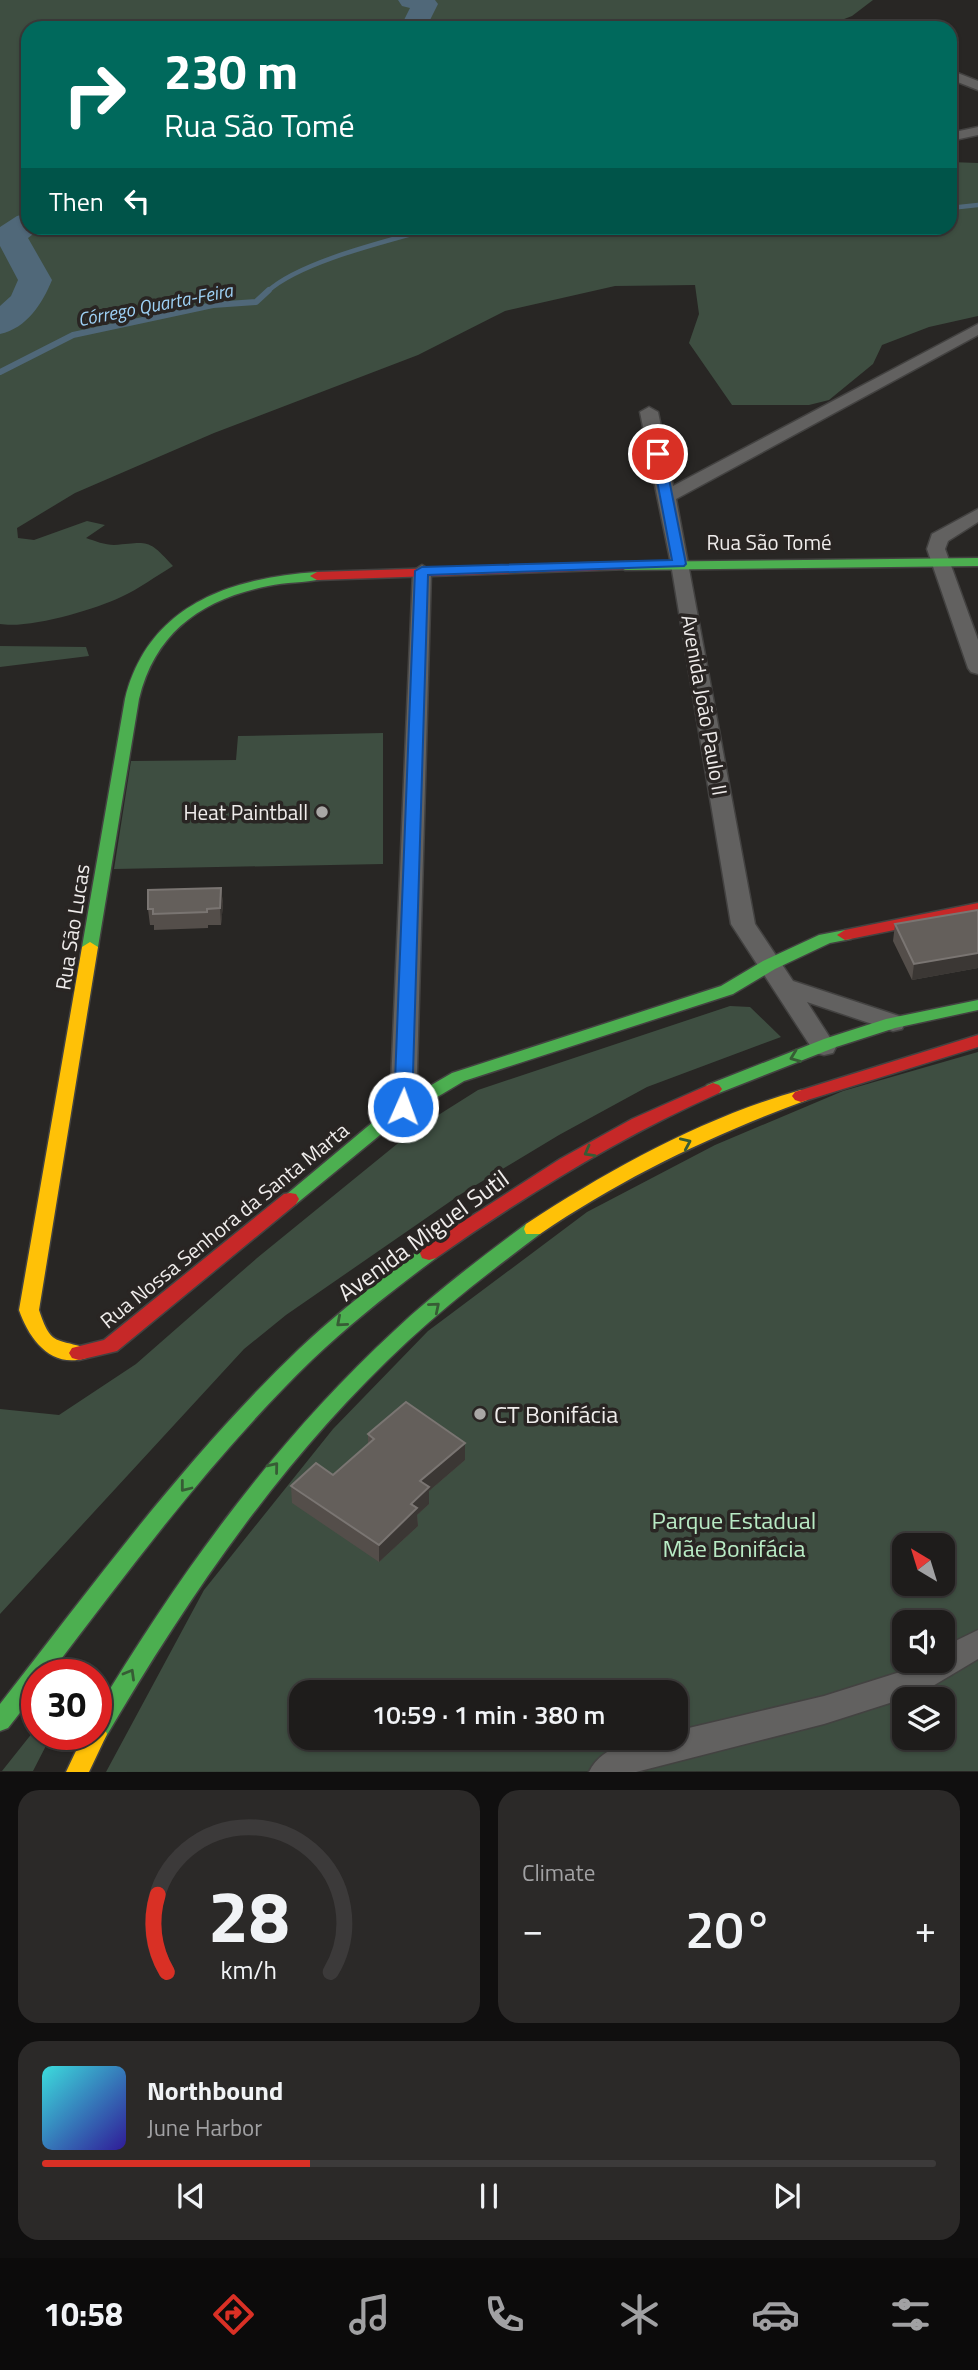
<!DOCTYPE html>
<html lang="en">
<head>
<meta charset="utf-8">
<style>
	:root { --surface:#1e1c1b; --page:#2b2928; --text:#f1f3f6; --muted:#a1a1a3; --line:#3c3a3a; --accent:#d93025 }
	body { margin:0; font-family:"Titillium Web",sans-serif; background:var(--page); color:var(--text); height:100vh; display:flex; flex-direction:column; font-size:26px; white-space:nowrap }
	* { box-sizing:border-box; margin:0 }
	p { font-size:23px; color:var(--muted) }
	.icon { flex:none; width:38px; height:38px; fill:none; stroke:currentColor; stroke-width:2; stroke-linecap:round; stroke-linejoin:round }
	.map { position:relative; height:1772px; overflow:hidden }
	.drawer { display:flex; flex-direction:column; gap:18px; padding:18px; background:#100f0f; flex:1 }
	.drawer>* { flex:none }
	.top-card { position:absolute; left:21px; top:21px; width:936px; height:214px; border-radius:21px; box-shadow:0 2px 5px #0004,0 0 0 2px var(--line); background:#00695c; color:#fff; overflow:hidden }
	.needle { width:46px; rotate:322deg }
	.tools { position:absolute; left:892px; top:1533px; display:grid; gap:14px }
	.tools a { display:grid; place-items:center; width:63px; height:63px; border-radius:14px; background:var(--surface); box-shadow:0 2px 5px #0004,0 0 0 2px var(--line); font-size:35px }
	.speed { position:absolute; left:21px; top:1659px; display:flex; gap:14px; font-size:35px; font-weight:700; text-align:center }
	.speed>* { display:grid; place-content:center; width:91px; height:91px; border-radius:50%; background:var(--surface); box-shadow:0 2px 5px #0004,0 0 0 2px var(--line); line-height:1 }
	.speed .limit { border:10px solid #d22; background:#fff; color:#111 }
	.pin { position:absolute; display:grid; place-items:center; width:60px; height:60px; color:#fff; margin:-30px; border:4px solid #fff; border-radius:50%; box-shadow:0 2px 7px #0007 }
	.me { position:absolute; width:77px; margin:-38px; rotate:2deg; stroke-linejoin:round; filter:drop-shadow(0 0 5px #0008) }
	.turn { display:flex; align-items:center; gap:24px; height:147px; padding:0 28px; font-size:32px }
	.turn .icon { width:91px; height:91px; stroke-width:2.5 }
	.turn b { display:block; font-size:49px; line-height:60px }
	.then { display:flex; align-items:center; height:66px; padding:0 28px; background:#0003; gap:14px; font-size:26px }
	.big { font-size:52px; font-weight:600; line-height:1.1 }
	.drawer .card { flex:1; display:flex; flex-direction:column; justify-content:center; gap:10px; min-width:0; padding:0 24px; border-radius:21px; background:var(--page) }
	.drawer .dial { align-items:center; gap:0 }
	.dial svg { height:182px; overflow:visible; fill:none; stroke:var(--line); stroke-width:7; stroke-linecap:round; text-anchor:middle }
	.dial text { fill:var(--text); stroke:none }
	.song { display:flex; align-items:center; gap:21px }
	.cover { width:84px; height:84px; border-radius:10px; background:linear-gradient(135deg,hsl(180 70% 55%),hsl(250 70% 35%)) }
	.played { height:7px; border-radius:4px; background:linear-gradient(90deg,var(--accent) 30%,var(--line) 30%) }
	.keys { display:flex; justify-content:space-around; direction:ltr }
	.heat { display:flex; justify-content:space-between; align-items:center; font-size:38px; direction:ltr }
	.drawer .tiles { flex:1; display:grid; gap:18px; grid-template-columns:1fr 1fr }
	.card:last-child { grid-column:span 2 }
	.trip { position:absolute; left:289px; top:1680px; width:399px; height:70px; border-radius:21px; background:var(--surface); box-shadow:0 2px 5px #0004,0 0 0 2px var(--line); font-weight:600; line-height:70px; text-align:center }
	.tab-bar { display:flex; height:112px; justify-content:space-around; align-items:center; background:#0c0b0b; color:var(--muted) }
	.tab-bar .icon { width:49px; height:49px }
	.tab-bar .active { color:var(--accent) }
	.tab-bar b { font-size:32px; color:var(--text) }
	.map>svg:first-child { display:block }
</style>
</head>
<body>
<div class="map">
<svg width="978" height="1772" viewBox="0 0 978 1772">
	<rect width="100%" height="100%" fill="#282624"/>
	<path fill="#3e4e41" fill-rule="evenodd" d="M0,0H873L852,16L821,28H28V228H950V162L978,163V316L929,327L882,345L873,364L829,400L809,405H732L689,343L699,314L695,285L615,286L505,311L418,355L214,433L75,493L17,528L18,538L34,540L87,521L105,525L86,538C95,541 105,545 114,545C148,542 148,538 173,566C156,576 139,589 121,597C94,610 29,629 0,624Z
		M0,646L86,647L89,656L0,667Z
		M383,733V864L114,869L131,761L236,760L238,736Z
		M730,1006L750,1007L781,1037L647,1087L559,1135L461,1194L286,1315L244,1349L0,1614V1409L59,1415L136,1364L257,1258L413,1131L478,1090Z
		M978,1052V1771L106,1772L204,1590L333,1429L428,1331L587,1212L715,1145L843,1091ZM905,1545H943V1584H905ZM905,1622H943V1661H905ZM301,1692H676V1738H301ZM905,1699H943V1738H905Z
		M37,1727V1734H52L33,1771H2Z"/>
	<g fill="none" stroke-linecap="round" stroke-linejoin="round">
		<path stroke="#506879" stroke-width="4.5" d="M950,208L978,205
			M268,291C301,261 388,241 433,228"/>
		<path stroke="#506879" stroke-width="6" d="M0,372L73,335L213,305L256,302L269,290"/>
		<path fill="#506879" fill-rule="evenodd" d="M398,0H435L438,4L426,28H400L410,8L402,6Z
			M28,213V228H41L28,238L52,280C42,304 27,328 0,334V306L11,296L18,280L0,246V227L17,216Z"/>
		<g stroke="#434241" stroke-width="3">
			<path id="street" d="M950,70L978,81V90L950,79Z
				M978,127V135L950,141V133Z
				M978,324V335L676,499L755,924L793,981L902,1017L905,1023L902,1029L893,1031L807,1002L836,1047L833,1053L824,1055L815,1053L731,924L671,564L640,412L649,407L658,412L673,486Z
				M978,509V522L948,541L945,549L978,640V674L971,672L968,668L927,549L932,534Z
				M422,565L431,571L416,1107L412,1113L403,1116L394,1113L390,1107L413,571Z
				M978,1630V1659L921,1693L824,1724L636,1772H589C603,1742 646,1738 676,1738V1731L824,1696L900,1672L920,1661H943V1647Z"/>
		</g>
		<g stroke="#434241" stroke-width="3">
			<path id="fast" d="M978,558V566L625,570L618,566L625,562Z
				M317,572L322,573V579C304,583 286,582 268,586C202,599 155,632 139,699L98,947L96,951H84L82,947L125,699C148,605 230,578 317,572Z
				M845,930L851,931L853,935L851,939L830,943L775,969L733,994L464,1081L397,1121L296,1204H284L281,1199L385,1112L452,1073L721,986L763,961L819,935Z
				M978,1000V1010L895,1028L836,1047L719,1093H707L704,1089L707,1085L824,1039L886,1019Z
				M533,1222L540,1224L542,1229L540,1234C495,1268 450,1302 408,1341C284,1456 189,1595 104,1740L96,1743L88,1740L85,1734H96V1712C180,1573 274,1442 394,1331C435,1292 481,1258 526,1224Z
				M429,1246L436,1248L438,1253L436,1258C393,1290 351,1323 312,1360C214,1455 132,1566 49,1675H37V1691L8,1728L0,1731V1704C95,1582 187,1456 299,1349C337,1313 380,1280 422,1248Z"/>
		</g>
		<g stroke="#434241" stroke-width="3">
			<path id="slow" d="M90,942L98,947L39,1310C51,1346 55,1338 86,1348L89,1353L86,1358C51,1369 29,1339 19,1310L82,947Z
				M801,1090L807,1092L810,1096L807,1100C712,1135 624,1177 540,1234H526L524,1229L526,1224C610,1169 704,1117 801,1090Z
				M96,1724L104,1727L107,1734L89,1772H66L84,1734H96Z"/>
		</g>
		<g stroke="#434241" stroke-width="3">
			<path id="jam" d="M625,562L632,566L630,569L317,580L310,576L317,572Z
				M978,903V913L845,940L837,935L845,930Z
				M978,1035V1047L801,1102L795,1100L792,1096L795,1092Z
				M713,1083L719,1085L722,1089L719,1093C618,1138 526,1195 436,1258L429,1260L422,1258L420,1253L422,1248L560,1159L632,1119Z
				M290,1193L296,1194L299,1199L296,1204L117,1351L79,1360L72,1358L69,1353L72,1348L104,1340L284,1194Z"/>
		</g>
		<use href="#street" fill="#626160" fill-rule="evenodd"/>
		<use href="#fast" fill="#4caf50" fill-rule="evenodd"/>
		<use href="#slow" fill="#ffc107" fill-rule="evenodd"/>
		<use href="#jam" fill="#c62828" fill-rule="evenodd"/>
	</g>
	<path fill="#544e4a" d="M221,888L223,904L221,925H208V928L154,930V925H150L148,909Z
		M978,910V968L912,980L893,941L895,924Z
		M368,1434L465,1443V1460L429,1491V1504L417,1515L418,1526L379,1562L292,1503L291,1486L333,1475L368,1444Z"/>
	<path fill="#3b3734" d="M221,888L223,904L221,925L220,908Z
		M978,953V968L912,980L914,964Z
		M465,1443V1460L429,1491V1504L417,1515L418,1526L379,1562V1545L411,1504L420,1481Z"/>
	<path fill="#645f5b" stroke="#7a7572" stroke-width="2" d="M221,888L220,908L207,909V912L153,914V909H148V890Z
		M978,910V953L914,964L895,924Z
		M406,1402L465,1443L420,1481L429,1487L411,1504L417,1508L379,1545L291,1486L316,1463L333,1475L374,1439L368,1434Z"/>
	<defs><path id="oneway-chevron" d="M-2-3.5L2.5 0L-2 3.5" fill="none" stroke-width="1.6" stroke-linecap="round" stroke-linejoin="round" transform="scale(1.75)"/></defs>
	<g stroke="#375c35">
		<use href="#oneway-chevron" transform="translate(795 1057) rotate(159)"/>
		<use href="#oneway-chevron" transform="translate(686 1143) rotate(-24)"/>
		<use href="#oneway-chevron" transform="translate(589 1152) rotate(151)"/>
		<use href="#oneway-chevron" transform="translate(435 1307) rotate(-40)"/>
		<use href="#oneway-chevron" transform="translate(341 1322) rotate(139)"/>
		<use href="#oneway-chevron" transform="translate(274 1467) rotate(-51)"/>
		<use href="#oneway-chevron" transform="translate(185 1487) rotate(128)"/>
		<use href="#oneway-chevron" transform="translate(130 1674) rotate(-60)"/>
	</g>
	<path fill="#1a73e8" stroke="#114b97" stroke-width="2" d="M658,450L664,454L686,564L684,566L428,575L412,1107L403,1113L397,1111L394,1107L415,571L422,567L672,560L652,454Z"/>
	<g fill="#a9a7a5" stroke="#292523" stroke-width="2.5">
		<circle cx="322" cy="812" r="7"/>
		<circle cx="480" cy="1414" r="7"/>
	</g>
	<g text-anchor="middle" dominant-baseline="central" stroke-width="7" stroke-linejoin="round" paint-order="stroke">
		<g font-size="19" font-style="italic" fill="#9ed1f5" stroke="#292523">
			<text transform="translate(155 304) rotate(-11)">Córrego Quarta-Feira</text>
		</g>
		<g font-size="21" fill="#efeceb" stroke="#292523">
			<text x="769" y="542">Rua São Tomé</text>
			<text transform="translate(705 705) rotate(80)">Avenida João Paulo II</text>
			<text transform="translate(72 927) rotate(-81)">Rua São Lucas</text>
			<text transform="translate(224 1225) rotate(-39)">Rua Nossa Senhora da Santa Marta</text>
		</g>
		<g font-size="21" fill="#efeceb" stroke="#292523" text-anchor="end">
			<text x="308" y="812">Heat Paintball</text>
		</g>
		<g font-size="24" fill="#efeceb" stroke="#292523">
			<text transform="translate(423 1235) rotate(-36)">Avenida Miguel Sutil</text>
		</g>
		<g font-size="24" fill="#efeceb" stroke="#292523" text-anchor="start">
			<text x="494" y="1414">CT Bonifácia</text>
		</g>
		<g font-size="24" fill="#b8eac4" stroke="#292523">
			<text x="734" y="1520">Parque Estadual<tspan x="734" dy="28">Mãe Bonifácia</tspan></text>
		</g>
	</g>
</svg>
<div class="tools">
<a><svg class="needle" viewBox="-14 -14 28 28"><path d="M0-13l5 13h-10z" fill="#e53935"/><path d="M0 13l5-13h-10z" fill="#a1a1a3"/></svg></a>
<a><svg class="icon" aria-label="sound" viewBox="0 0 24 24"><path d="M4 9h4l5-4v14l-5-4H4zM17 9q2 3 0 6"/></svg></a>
<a><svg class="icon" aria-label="layers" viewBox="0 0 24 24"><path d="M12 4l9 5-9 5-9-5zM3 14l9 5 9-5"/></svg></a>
</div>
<div class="speed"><div class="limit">30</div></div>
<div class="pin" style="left:658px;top:454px;background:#d93025"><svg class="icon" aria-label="arrive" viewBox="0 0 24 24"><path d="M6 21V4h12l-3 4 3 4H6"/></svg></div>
<svg class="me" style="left:403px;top:1107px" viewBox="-20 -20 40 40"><circle r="17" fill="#1a73e8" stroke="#fff" stroke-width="3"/><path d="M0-11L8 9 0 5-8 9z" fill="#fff"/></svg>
<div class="trip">10:59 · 1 min · 380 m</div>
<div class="top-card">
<div class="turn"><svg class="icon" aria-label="right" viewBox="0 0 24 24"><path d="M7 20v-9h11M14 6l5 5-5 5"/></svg><div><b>230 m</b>Rua São Tomé</div></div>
<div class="then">Then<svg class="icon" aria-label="left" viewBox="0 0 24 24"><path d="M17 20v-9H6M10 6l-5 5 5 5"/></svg></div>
</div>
</div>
<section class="drawer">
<div class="tiles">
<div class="card dial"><svg viewBox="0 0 100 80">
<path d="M14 69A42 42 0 1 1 86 69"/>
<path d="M14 69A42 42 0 0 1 10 35" stroke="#d93025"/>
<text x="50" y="56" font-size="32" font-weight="700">28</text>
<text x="50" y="72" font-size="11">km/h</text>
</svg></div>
<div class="card"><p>Climate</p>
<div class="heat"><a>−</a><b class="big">20°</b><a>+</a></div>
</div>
<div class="card">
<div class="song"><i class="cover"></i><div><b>Northbound</b><p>June Harbor</p></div></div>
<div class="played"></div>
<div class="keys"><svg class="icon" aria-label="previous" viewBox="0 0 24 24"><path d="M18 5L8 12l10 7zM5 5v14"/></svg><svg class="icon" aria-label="pause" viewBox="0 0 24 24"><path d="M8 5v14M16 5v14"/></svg><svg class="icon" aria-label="next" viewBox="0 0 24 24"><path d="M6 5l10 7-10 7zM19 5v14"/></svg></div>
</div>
</div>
</section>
<nav class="tab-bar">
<b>10:58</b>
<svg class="icon active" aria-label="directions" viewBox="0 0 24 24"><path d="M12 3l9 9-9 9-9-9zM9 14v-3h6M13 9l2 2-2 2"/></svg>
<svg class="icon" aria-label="music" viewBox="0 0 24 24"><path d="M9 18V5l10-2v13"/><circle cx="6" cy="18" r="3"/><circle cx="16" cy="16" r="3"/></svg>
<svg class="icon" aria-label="phone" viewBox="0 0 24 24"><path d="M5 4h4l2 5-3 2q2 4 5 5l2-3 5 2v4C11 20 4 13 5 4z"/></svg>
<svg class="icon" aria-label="climate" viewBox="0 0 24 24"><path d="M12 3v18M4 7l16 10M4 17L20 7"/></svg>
<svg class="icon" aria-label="car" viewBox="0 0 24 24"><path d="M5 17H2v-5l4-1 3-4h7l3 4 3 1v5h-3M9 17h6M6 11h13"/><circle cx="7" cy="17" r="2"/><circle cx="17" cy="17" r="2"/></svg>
<svg class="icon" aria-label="filters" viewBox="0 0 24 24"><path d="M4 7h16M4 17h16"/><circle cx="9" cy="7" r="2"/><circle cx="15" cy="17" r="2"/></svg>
</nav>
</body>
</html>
